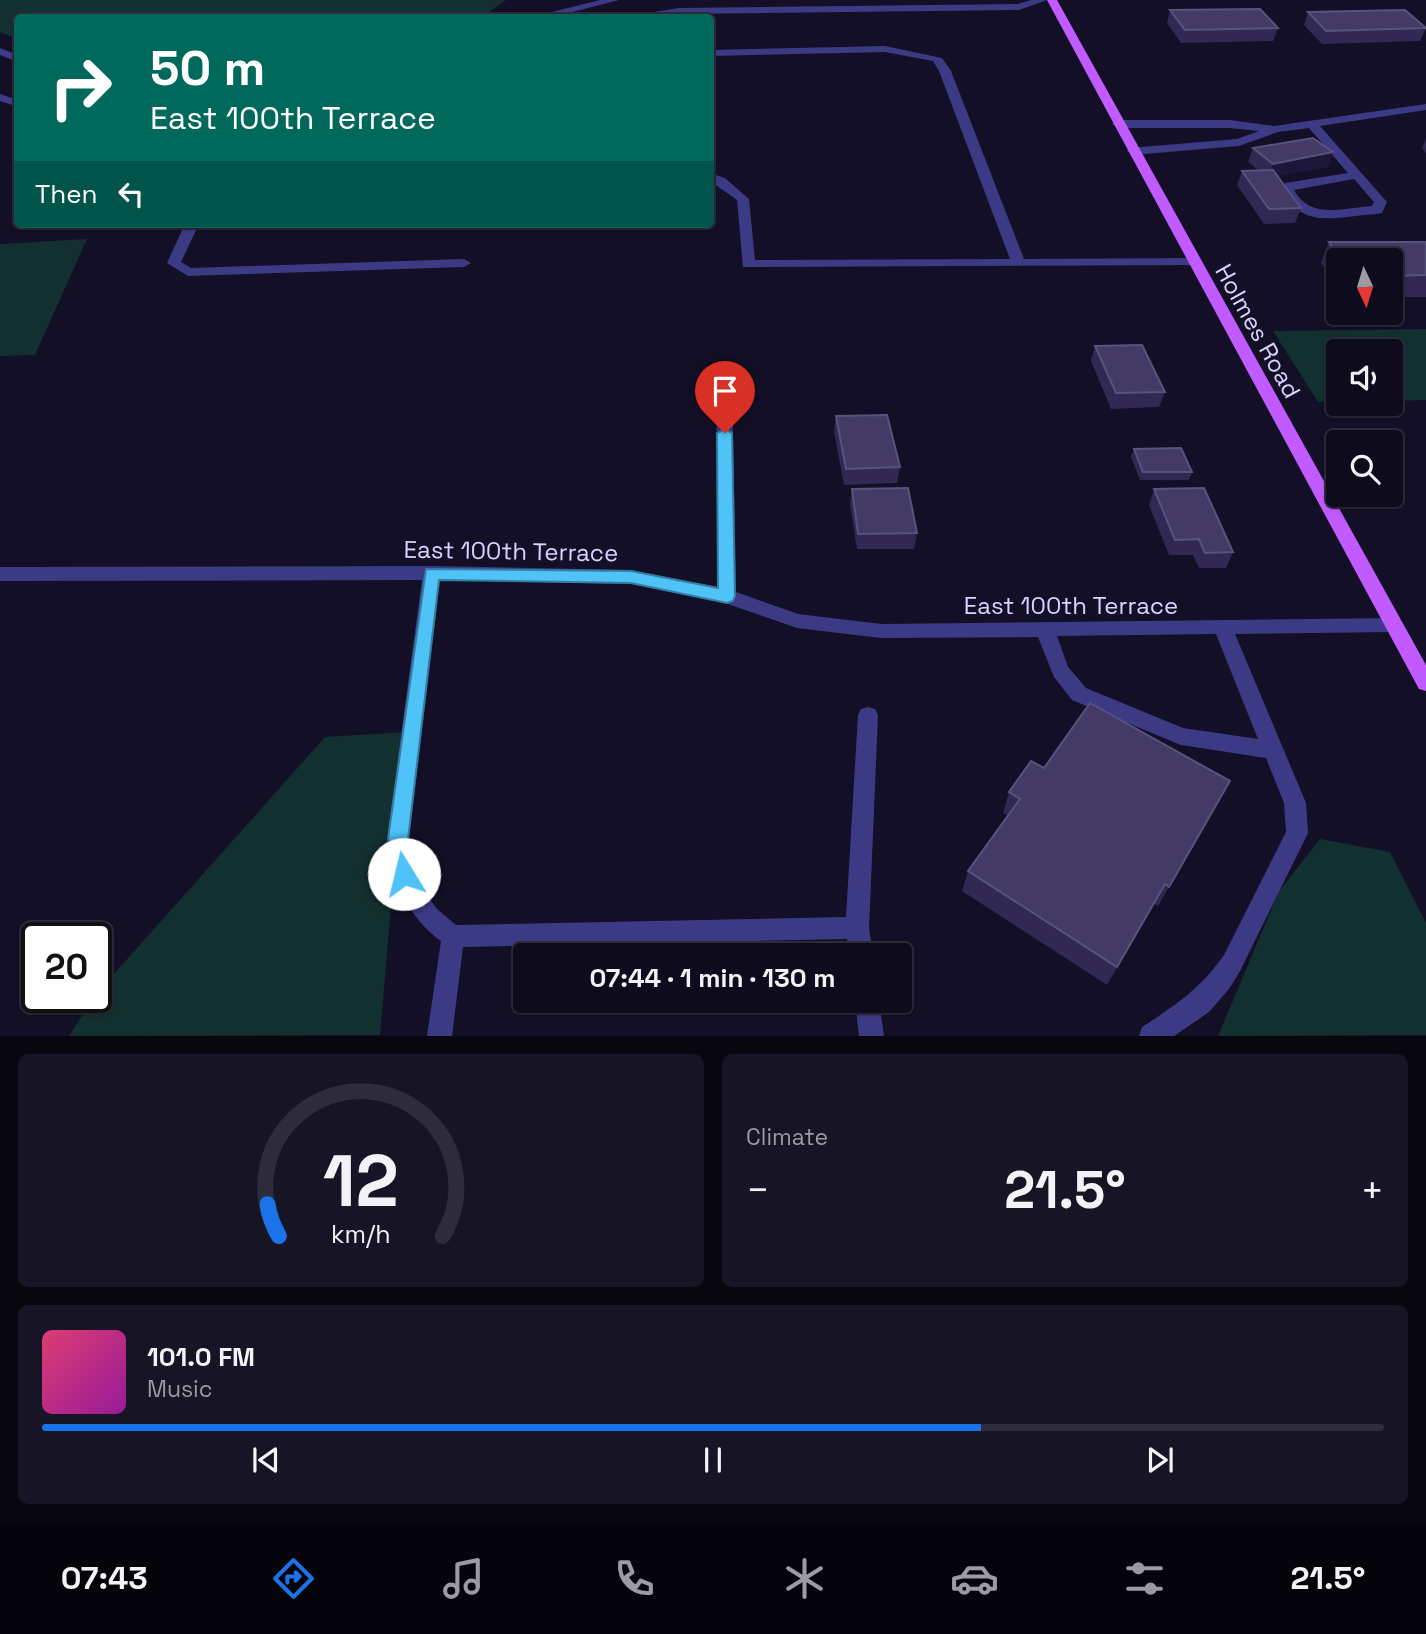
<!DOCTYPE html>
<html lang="en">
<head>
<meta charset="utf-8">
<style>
	:root { --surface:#0e0b1c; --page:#171425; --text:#f1f3f6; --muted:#9b9ba3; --line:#2e2b3b; --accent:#1a73e8 }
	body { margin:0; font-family:"Space Grotesk",sans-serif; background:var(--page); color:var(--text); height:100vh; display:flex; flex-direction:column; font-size:26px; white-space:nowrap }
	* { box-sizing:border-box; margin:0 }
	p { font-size:23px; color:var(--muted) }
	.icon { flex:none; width:38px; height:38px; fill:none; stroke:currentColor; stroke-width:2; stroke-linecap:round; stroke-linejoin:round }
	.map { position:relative; height:1036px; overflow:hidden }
	.drawer { display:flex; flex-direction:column; gap:18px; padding:18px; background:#08060f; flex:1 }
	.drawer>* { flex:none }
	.top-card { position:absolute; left:14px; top:14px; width:700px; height:214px; border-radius:7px; box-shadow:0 2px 5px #0004,0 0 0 2px var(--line); background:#00695c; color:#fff; overflow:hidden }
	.needle { width:46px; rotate:176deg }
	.buttons { position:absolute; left:1326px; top:248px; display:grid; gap:14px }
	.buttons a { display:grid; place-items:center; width:77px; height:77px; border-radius:7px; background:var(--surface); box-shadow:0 2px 5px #0004,0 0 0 2px var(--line); font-size:35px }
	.speed { position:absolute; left:21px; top:922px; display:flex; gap:14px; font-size:35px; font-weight:700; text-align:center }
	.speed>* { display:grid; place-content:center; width:91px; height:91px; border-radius:50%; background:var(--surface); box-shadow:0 2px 5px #0004,0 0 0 2px var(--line); line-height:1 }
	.speed .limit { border:4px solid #111; border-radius:10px; background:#fff; color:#111 }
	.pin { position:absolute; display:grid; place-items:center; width:60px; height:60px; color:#fff; margin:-72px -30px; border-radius:50% 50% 50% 0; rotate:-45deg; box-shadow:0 0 7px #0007 }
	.pin .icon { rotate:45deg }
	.me { position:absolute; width:77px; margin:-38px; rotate:351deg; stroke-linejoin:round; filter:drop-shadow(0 0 5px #0008) }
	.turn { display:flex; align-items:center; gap:24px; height:147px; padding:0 21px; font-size:32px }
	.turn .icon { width:91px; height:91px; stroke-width:2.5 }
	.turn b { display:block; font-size:49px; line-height:60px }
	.then { display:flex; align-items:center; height:66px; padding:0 21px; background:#0003; gap:14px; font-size:26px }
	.big { font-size:52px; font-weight:700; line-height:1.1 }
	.drawer .tile { flex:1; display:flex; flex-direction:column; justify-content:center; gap:10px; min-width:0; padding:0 24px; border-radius:10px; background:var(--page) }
	.drawer .dial { align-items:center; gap:0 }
	.dial svg { height:182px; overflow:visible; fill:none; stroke:var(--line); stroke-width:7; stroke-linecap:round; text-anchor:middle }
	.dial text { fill:var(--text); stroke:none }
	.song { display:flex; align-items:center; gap:21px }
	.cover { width:84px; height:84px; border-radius:10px; background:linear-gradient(135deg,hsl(340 70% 55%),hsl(300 70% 35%)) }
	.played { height:7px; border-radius:4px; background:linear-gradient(90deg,var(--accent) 70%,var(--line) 70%) }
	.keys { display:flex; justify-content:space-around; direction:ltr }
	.heat { display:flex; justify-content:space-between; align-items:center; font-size:38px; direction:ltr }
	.drawer .tiles { flex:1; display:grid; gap:18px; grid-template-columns:1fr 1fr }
	.tile:last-child { grid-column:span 2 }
	.trip { position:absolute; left:513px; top:943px; width:399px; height:70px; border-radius:7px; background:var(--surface); box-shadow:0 2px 5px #0004,0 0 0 2px var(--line); font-weight:700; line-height:70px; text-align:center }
	.tab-bar { display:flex; height:112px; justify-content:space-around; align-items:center; background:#06040b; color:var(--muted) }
	.tab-bar .icon { width:49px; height:49px }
	.tab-bar .on { color:var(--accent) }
	.tab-bar b { font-size:32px; color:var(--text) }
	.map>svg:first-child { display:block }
</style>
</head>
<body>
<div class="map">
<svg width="1426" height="1036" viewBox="0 0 1426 1036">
	<rect width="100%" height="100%" fill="#130f26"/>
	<path fill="#12302f" d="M0,0H506L481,18H18L17,39L0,32Z
		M87,239L35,355L0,356V244Z
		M1426,329V400L1391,401V352H1339V401L1318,402L1273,331Z
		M406,732L380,1035L69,1036L96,994L325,737Z
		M1320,839L1390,852L1426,923V1035L1218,1036L1279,891Z"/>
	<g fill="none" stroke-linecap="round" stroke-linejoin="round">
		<path fill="#3d3a85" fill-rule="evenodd" d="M600,0H619L549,18H528Z
			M1031,0H1047L1019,10L679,14L617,18L679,8L1018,4Z
			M885,46L942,58L951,71L1024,259L1193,258L1198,259V265L743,267L737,200L710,181V173L725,178L749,199L755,260L1010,259L939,71L933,61L885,52L710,56V50Z
			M0,48L18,55V62L0,55Z
			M0,94L18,100V107L0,101Z
			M1426,104V110L1320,126L1387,202L1382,213L1377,214C1337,216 1303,231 1282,190L1285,183L1348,173L1309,128L1278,132L1239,146L1133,155L1127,151L1129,148L1237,139L1259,131L1230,128H1118L1112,124L1118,120H1230L1274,126ZM1354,179L1374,202L1372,206C1342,208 1311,220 1294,190Z
			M185,224H199L181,262L191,268L464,259L471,263L464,267L188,276L167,263Z
			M724,374L732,379L736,592L798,614L881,624L1393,618L1400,620L1403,625L1400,630L1393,632L1235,634L1306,803L1308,833L1240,971L1229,989L1209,1012L1174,1036H1139L1142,1027C1176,1005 1200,989 1224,955L1286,832L1284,803L1266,758L1181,745L1072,700L1054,677L1038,637L881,638L797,628L725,603L631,584L440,580L409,839L422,888L437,909L456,925L846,917L858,715L861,709L868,707L875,709L878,715L869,928L873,956H849L847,939L463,947L452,1036H427L441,941C406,916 394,880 387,839L422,580L0,581V567L432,566L631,570L718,587L716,379ZM1216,634L1258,739L1183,728L1086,688L1068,667L1057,636Z
			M855,1001H879L884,1036H859Z"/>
		<path fill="#c25bff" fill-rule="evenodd" d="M1047,0H1057L1426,665V691L1419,689Z"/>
	</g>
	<path fill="#312854" d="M1170,10L1278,28L1273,41L1181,43L1167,23Z
		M1308,12L1426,28L1420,41L1322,44L1304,25Z
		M1426,139V153L1422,148Z
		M1253,148L1333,152L1328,167L1277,176L1301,208L1295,223L1264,224L1237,185L1242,171L1258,170L1248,162Z
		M1329,242H1426V297H1391V261H1339V291L1321,263Z
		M1095,346L1165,392L1159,407L1111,409L1091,361Z
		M836,416L900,467L897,483L844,485L834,432Z
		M1134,449L1192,472L1189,480H1140L1131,457Z
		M852,489L917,533L914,549H857L850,504Z
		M1154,489L1233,552L1226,568H1199L1193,555H1169L1149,505Z
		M1044,768L1230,781L1158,906L1154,904L1107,985L962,891L968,871L1008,816L1003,813L1009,792Z"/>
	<path fill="#1d163a" d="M1333,152L1328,167L1268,178L1273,164Z
		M1230,781L1219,802L1158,906L1169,887Z
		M1165,884L1154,904L1107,985L1117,967Z"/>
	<path fill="#433a66" stroke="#5a527e" stroke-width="2" d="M1260,9L1278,28L1185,30L1170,10Z
		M1405,10L1426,28L1326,31L1308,12Z
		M1313,138L1333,152L1273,164L1253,148Z
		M1273,170L1301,208L1269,209L1242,171Z
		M1329,242H1426V275L1391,276V261H1342Z
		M1142,345L1165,392L1116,393L1095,346Z
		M887,415L900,467L846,469L836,416Z
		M1181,448L1192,472H1143L1134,449Z
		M908,488L917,533L858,534L852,489Z
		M1204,488L1233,552L1205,553L1199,539L1175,540L1154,489Z
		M1090,703L1230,781L1169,887L1165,884L1117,967L968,871L1020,799L1009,792L1031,761L1044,768Z"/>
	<path fill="#4fc3f7" stroke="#337fa1" stroke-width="2" d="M725,429L732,433L735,596L733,601L727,603L631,583L439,580L408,839L414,874L411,880L404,883L396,880L388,839L426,569L631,571L718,588L717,433Z"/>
	<g text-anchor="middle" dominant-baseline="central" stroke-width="7" stroke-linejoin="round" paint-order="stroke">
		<g font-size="24" fill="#d9d4ff" stroke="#130f26">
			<text transform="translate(1258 331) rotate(61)">Holmes Road</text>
			<text transform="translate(511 551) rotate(1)">East 100th Terrace</text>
			<text x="1071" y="605">East 100th Terrace</text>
		</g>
	</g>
</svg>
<div class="buttons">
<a><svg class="needle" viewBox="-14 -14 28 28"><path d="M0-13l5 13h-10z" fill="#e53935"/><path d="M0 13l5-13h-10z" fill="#9b9ba3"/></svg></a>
<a><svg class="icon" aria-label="sound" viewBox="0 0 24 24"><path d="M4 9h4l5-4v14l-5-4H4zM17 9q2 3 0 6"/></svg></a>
<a><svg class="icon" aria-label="search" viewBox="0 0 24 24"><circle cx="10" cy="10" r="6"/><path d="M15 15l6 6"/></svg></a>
</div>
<div class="speed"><div class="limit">20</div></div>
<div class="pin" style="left:725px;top:433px;background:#d93025"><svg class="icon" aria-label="arrive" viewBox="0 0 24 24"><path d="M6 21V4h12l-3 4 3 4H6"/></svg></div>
<svg class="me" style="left:404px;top:874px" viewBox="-20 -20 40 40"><circle r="19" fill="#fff"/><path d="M0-13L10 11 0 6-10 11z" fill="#4fc3f7"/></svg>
<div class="trip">07:44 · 1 min · 130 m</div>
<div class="top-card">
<div class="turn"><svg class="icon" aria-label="right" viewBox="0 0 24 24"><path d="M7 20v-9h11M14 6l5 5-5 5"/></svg><div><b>50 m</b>East 100th Terrace</div></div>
<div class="then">Then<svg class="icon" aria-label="left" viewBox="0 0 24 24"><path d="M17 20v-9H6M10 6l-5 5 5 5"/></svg></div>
</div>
</div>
<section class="drawer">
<div class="tiles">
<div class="tile dial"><svg viewBox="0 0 100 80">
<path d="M14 69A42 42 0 1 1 86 69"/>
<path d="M14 69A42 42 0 0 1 9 55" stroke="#1a73e8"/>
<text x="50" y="56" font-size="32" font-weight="700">12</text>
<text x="50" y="72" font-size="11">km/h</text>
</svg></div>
<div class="tile"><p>Climate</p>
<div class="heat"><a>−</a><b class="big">21.5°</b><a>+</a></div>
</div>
<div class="tile">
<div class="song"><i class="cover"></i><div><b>101.0 FM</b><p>Music</p></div></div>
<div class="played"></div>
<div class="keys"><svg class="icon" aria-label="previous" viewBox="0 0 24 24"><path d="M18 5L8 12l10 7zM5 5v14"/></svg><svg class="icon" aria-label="pause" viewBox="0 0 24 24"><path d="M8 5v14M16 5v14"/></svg><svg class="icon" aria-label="next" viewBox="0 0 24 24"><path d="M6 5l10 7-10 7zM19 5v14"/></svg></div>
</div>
</div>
</section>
<nav class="tab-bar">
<b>07:43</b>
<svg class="icon on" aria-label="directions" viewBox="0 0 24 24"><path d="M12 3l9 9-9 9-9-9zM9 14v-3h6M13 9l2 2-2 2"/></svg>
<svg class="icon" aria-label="music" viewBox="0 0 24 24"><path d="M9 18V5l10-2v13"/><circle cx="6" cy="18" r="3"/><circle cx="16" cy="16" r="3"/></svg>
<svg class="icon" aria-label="phone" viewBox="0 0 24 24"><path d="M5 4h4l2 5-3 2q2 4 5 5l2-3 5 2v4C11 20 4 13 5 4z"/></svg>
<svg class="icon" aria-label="climate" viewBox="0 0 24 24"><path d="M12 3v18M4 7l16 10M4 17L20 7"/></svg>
<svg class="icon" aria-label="car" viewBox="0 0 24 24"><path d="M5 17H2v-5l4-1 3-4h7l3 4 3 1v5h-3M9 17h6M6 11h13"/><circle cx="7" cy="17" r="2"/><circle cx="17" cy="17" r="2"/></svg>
<svg class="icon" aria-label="filters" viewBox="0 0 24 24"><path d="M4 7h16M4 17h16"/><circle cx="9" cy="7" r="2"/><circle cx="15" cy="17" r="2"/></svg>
<b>21.5°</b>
</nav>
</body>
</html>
